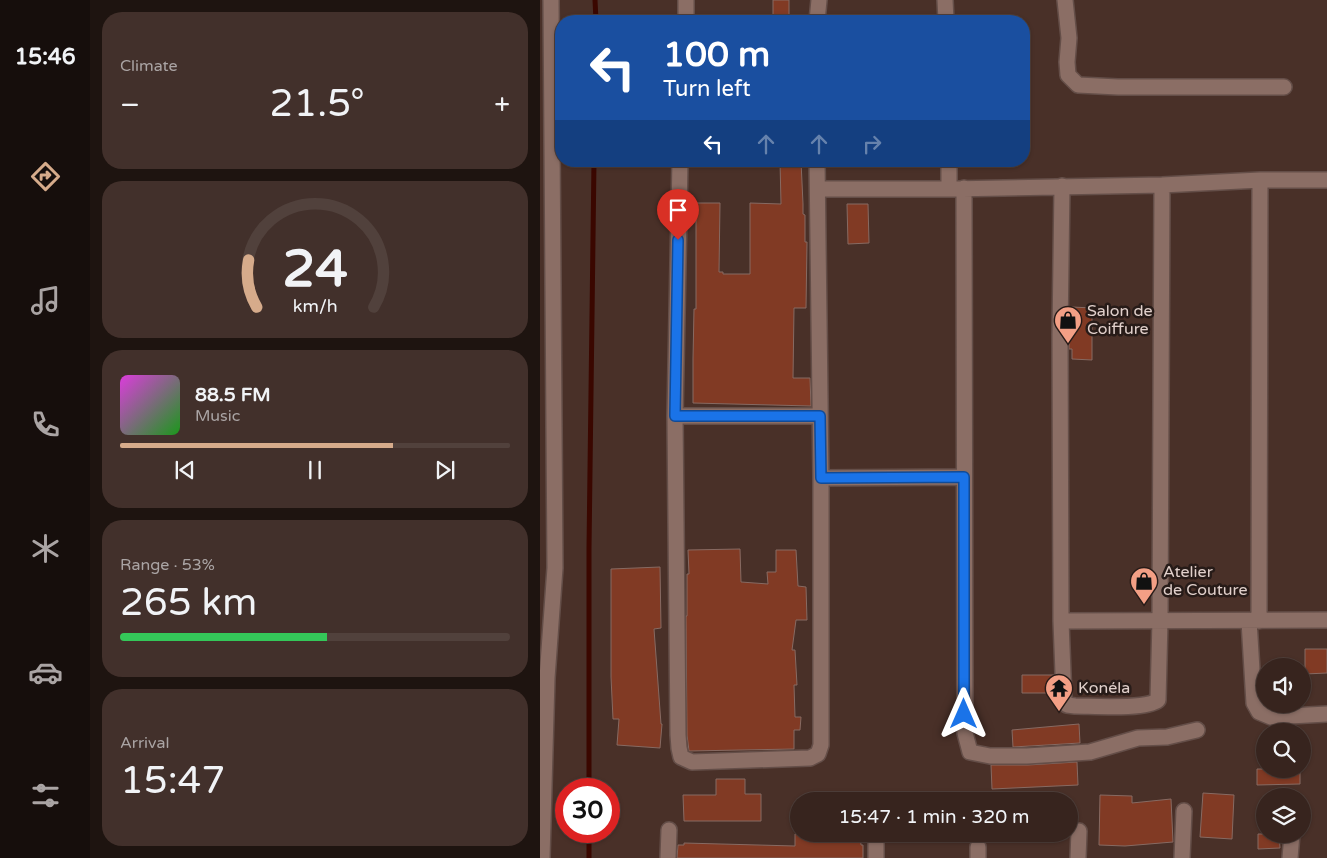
<!DOCTYPE html>
<html lang="en">
<head>
<meta charset="utf-8">
<style>
	:root { --surface:#37241e; --page:#42302b; --text:#f1f3f6; --muted:#aaa4a4; --line:#51413c; --accent:#d6ab8b }
	body { margin:0; font-family:"Varela Round",sans-serif; background:var(--page); color:var(--text); height:100vh; display:flex; flex-direction:column; font-size:19px; white-space:nowrap }
	* { box-sizing:border-box; margin:0 }
	p { font-size:16px; color:var(--muted) }
	.icon { flex:none; width:28px; height:28px; fill:none; stroke:currentColor; stroke-width:2; stroke-linecap:round; stroke-linejoin:round }
	.map { position:relative; flex:1; overflow:hidden }
	.details { display:flex; flex-direction:column; gap:12px; padding:12px; background:#1e1410; width:450px }
	.details>* { flex:none }
	.hud { position:absolute; left:15px; top:15px; width:475px; height:152px; border-radius:20px; box-shadow:0 1px 4px #0004,0 0 0 1px var(--line); background:#1a4fa0; color:#fff; overflow:hidden }
	.controls { position:absolute; left:716px; top:658px; display:grid; gap:10px }
	.controls a { display:grid; place-items:center; width:55px; height:55px; border-radius:50%; background:var(--surface); box-shadow:0 1px 4px #0004,0 0 0 1px var(--line); font-size:25px }
	.speed { position:absolute; left:15px; top:778px; display:flex; gap:10px; font-size:25px; font-weight:700; text-align:center }
	.speed>* { display:grid; place-content:center; width:65px; height:65px; border-radius:50%; background:var(--surface); box-shadow:0 1px 4px #0004,0 0 0 1px var(--line); line-height:1 }
	.speed .limit { border:8px solid #d22; background:#fff; color:#111 }
	.pin { position:absolute; display:grid; place-items:center; width:42px; height:42px; color:#fff; margin:-51px -21px; border-radius:50% 50% 50% 0; rotate:-45deg; box-shadow:0 0 5px #0007 }
	.pin .icon { rotate:45deg }
	.me { position:absolute; width:55px; margin:-28px; rotate:0deg; stroke-linejoin:round; filter:drop-shadow(0 0 4px #0008) }
	.turn { display:flex; align-items:center; gap:18px; height:105px; padding:0 25px; font-size:22px }
	.turn .icon { width:65px; height:65px; stroke-width:2.5 }
	.turn b { display:block; font-size:35px; line-height:42px }
	.lanes { display:flex; align-items:center; height:48px; padding:0 25px; background:#0003; justify-content:center; gap:25px; direction:ltr }
	.lanes .off { opacity:.35 }
	.big { font-size:38px; font-weight:600; line-height:1.1 }
	.details .widget { flex:1; display:flex; flex-direction:column; justify-content:center; gap:8px; min-width:0; padding:0 18px; border-radius:20px; background:var(--page) }
	.details .dial { align-items:center; gap:0 }
	.dial svg { height:130px; overflow:visible; fill:none; stroke:var(--line); stroke-width:7; stroke-linecap:round; text-anchor:middle }
	.dial text { fill:var(--text); stroke:none }
	.song { display:flex; align-items:center; gap:15px }
	.cover { width:60px; height:60px; border-radius:8px; background:linear-gradient(135deg,hsl(300 70% 55%),hsl(120 70% 35%)) }
	.played { height:5px; border-radius:2px; background:linear-gradient(90deg,var(--accent) 70%,var(--line) 70%) }
	.keys { display:flex; justify-content:space-around; direction:ltr }
	.heat { display:flex; justify-content:space-between; align-items:center; font-size:28px; direction:ltr }
	.charge { height:8px; border-radius:4px; background:linear-gradient(90deg,#34c759 53%,var(--line) 0) }
	.trip { position:absolute; left:250px; top:792px; width:288px; height:50px; border-radius:25px; background:var(--surface); box-shadow:0 1px 4px #0004,0 0 0 1px var(--line); font-weight:600; line-height:50px; text-align:center }
	main { display:flex; flex:1; min-height:0 }
	.dock { display:flex; flex-direction:column; width:90px; justify-content:space-around; align-items:center; background:#160e0c; color:var(--muted) }
	.dock .icon { width:35px; height:35px }
	.dock .selected { color:var(--accent) }
	.dock b { font-size:22px; color:var(--text) }
	.map>svg:first-child { display:block }
</style>
</head>
<body>
<main>
<nav class="dock">
<b>15:46</b>
<svg class="icon selected" aria-label="directions" viewBox="0 0 24 24"><path d="M12 3l9 9-9 9-9-9zM9 14v-3h6M13 9l2 2-2 2"/></svg>
<svg class="icon" aria-label="music" viewBox="0 0 24 24"><path d="M9 18V5l10-2v13"/><circle cx="6" cy="18" r="3"/><circle cx="16" cy="16" r="3"/></svg>
<svg class="icon" aria-label="phone" viewBox="0 0 24 24"><path d="M5 4h4l2 5-3 2q2 4 5 5l2-3 5 2v4C11 20 4 13 5 4z"/></svg>
<svg class="icon" aria-label="climate" viewBox="0 0 24 24"><path d="M12 3v18M4 7l16 10M4 17L20 7"/></svg>
<svg class="icon" aria-label="car" viewBox="0 0 24 24"><path d="M5 17H2v-5l4-1 3-4h7l3 4 3 1v5h-3M9 17h6M6 11h13"/><circle cx="7" cy="17" r="2"/><circle cx="17" cy="17" r="2"/></svg>
<svg class="icon" aria-label="filters" viewBox="0 0 24 24"><path d="M4 7h16M4 17h16"/><circle cx="9" cy="7" r="2"/><circle cx="15" cy="17" r="2"/></svg>
</nav>
<section class="details">
<div class="widget"><p>Climate</p>
<div class="heat"><a>−</a><b class="big">21.5°</b><a>+</a></div>
</div>
<div class="widget dial"><svg viewBox="0 0 100 80">
<path d="M14 69A42 42 0 1 1 86 69"/>
<path d="M14 69A42 42 0 0 1 9 40" stroke="#d6ab8b"/>
<text x="50" y="56" font-size="32" font-weight="700">24</text>
<text x="50" y="72" font-size="11">km/h</text>
</svg></div>
<div class="widget">
<div class="song"><i class="cover"></i><div><b>88.5 FM</b><p>Music</p></div></div>
<div class="played"></div>
<div class="keys"><svg class="icon" aria-label="previous" viewBox="0 0 24 24"><path d="M18 5L8 12l10 7zM5 5v14"/></svg><svg class="icon" aria-label="pause" viewBox="0 0 24 24"><path d="M8 5v14M16 5v14"/></svg><svg class="icon" aria-label="next" viewBox="0 0 24 24"><path d="M6 5l10 7-10 7zM19 5v14"/></svg></div>
</div>
<div class="widget"><p>Range · 53%</p><b class="big">265 km</b><div class="charge"></div></div>
<div class="widget"><p>Arrival</p><b class="big">15:47</b></div>
</section>
<div class="map">
<svg width="787" height="858" viewBox="0 0 787 858">
	<rect width="100%" height="100%" fill="#493028"/>
	<g fill="none" stroke-linecap="round" stroke-linejoin="round">
		<path stroke="#3a0700" stroke-width="5" d="M55,0L56,21
			M49,789V548L54,161
			M49,858V831"/>
	</g>
	<path fill="#813a24" stroke="#876a62" d="M233,0H249V21H233Z
		M240,161H261L263,204V214L265,215V242H267L266,308H254L253,378H270L271,406L153,403V359L154,309H156V203H180L179,272H183V274H210V203L241,204Z
		M307,204H328L329,243L308,244Z
		M532,307L552,308V360L532,359V349H529V334H532Z
		M200,549L201,582L228,584L227,572H236V550H256L258,586L266,587L267,620H256L252,650H255L257,685H254L255,717H261L260,730H254V749L149,751L147,735L146,616H147V574H149L148,550Z
		M120,567L121,628L114,629L121,724H122L120,748L77,745L79,719H73L71,677V569Z
		M765,649H787V673L765,674Z
		M482,675H514V693H482Z
		M539,724L540,743L473,747L472,730Z
		M537,762L538,785L452,789L451,765H488Z
		M717,769H760V784L717,785Z
		M176,779H205V794H221V821H144L143,795H176Z
		M663,793L694,795L692,839L660,837Z
		M560,795L592,796V803L631,799L633,842L585,846L559,845Z
		M255,834H320L321,845H323V858H137L138,845H144V843L255,846Z
		M718,834H739L740,848L718,849Z"/>
	<g fill="none" stroke-linecap="round" stroke-linejoin="round">
		<g stroke="#644e48" stroke-width="18">
			<path id="minor" d="M405,0L406,21
				M525,0L529,38L527,62L528,75L538,85L578,87H744
				M146,21V0
				M277,21L279,0
				M140,161L135,416L138,735L139,748L141,757L152,762L270,758L278,754L281,745V478L277,161
				M409,161V189
				M522,186L520,334L521,621L524,700L527,705L535,706C553,706 606,710 618,700L620,620L622,185
				M424,188L425,733L430,752L450,756H487L550,752L598,738L627,737L657,730
				M278,189H409L622,185L720,180H787
				M135,416H280
				M281,478L424,477
				M521,621L787,620
				M709,621L714,703L719,712L731,717L787,714
				M719,621L720,180
				M336,834V858
				M438,847V858
				M2,858L7,678L15,568L11,0
				M128,858L129,830
				M538,858L539,831
				M642,858L644,811
				M750,858L752,834"/>
		</g>
		<use href="#minor" stroke="#8b6e65" stroke-width="15"/>
	</g>
	<g fill="none" stroke-linecap="round" stroke-linejoin="round">
		<g stroke="#114b97" stroke-width="12">
			<path id="route" d="M138,240L135,416H280L281,478L424,477V714"/>
		</g>
		<use href="#route" stroke="#1a73e8" stroke-width="9"/>
	</g>
	<defs>
		<g id="shop-pin" transform="scale(1.4375)"><path d="M0 17L-7.5 6A9.5 9.5 0 1 1 7.5 6Z" fill="#f39f85" stroke="#271b18"/><path d="M-5-2.5h2.3a2.7 3.5 0 0 1 5.4 0H5L5.5 6h-11ZM-1.5-2.5h3a1.5 2.3 0 0 0-3 0Z" fill="#111"/></g>
		<g id="temple-pin" transform="scale(1.4375)"><path d="M0 17L-7.5 6A9.5 9.5 0 1 1 7.5 6Z" fill="#f39f85" stroke="#271b18"/><path d="M0-6L5-2H3V0L6.5 2.5H4V6H1.5V3h-3V6H-4V2.5H-6.5L-3 0V-2H-5Z" fill="#111"/></g>
	</defs>
	<g fill-rule="evenodd">
		<use href="#shop-pin" x="528" y="320"/>
		<use href="#shop-pin" x="604" y="581"/>
		<use href="#temple-pin" x="519" y="688"/>
	</g>
	<g text-anchor="middle" dominant-baseline="central" stroke-width="5" stroke-linejoin="round" paint-order="stroke">
		<g font-size="16" fill="#e1d0cb" stroke="#271b18" text-anchor="start">
			<text x="547" y="311">Salon de<tspan x="547" dy="18">Coiffure</tspan></text>
			<text x="623" y="572">Atelier<tspan x="623" dy="18">de Couture</tspan></text>
			<text x="538" y="688">Konéla</text>
		</g>
	</g>
</svg>
<div class="controls">
<a><svg class="icon" aria-label="sound" viewBox="0 0 24 24"><path d="M4 9h4l5-4v14l-5-4H4zM17 9q2 3 0 6"/></svg></a>
<a><svg class="icon" aria-label="search" viewBox="0 0 24 24"><circle cx="10" cy="10" r="6"/><path d="M15 15l6 6"/></svg></a>
<a><svg class="icon" aria-label="layers" viewBox="0 0 24 24"><path d="M12 4l9 5-9 5-9-5zM3 14l9 5 9-5"/></svg></a>
</div>
<div class="speed"><div class="limit">30</div></div>
<div class="pin" style="left:138px;top:240px;background:#d93025"><svg class="icon" aria-label="arrive" viewBox="0 0 24 24"><path d="M6 21V4h12l-3 4 3 4H6"/></svg></div>
<svg class="me" style="left:424px;top:714px" viewBox="-20 -20 40 40"><path d="M0-17L14 15 0 8-14 15z" fill="#1a73e8" stroke="#fff" stroke-width="4"/></svg>
<div class="trip">15:47 · 1 min · 320 m</div>
<div class="hud">
<div class="turn"><svg class="icon" aria-label="left" viewBox="0 0 24 24"><path d="M17 20v-9H6M10 6l-5 5 5 5"/></svg><div><b>100 m</b>Turn left</div></div>
<div class="lanes"><svg class="icon" aria-label="left" viewBox="0 0 24 24"><path d="M17 20v-9H6M10 6l-5 5 5 5"/></svg><svg class="icon off" aria-label="ahead" viewBox="0 0 24 24"><path d="M12 20V5M6 11l6-6 6 6"/></svg><svg class="icon off" aria-label="ahead" viewBox="0 0 24 24"><path d="M12 20V5M6 11l6-6 6 6"/></svg><svg class="icon off" aria-label="right" viewBox="0 0 24 24"><path d="M7 20v-9h11M14 6l5 5-5 5"/></svg></div>
</div>
</div>
</main>
</body>
</html>
